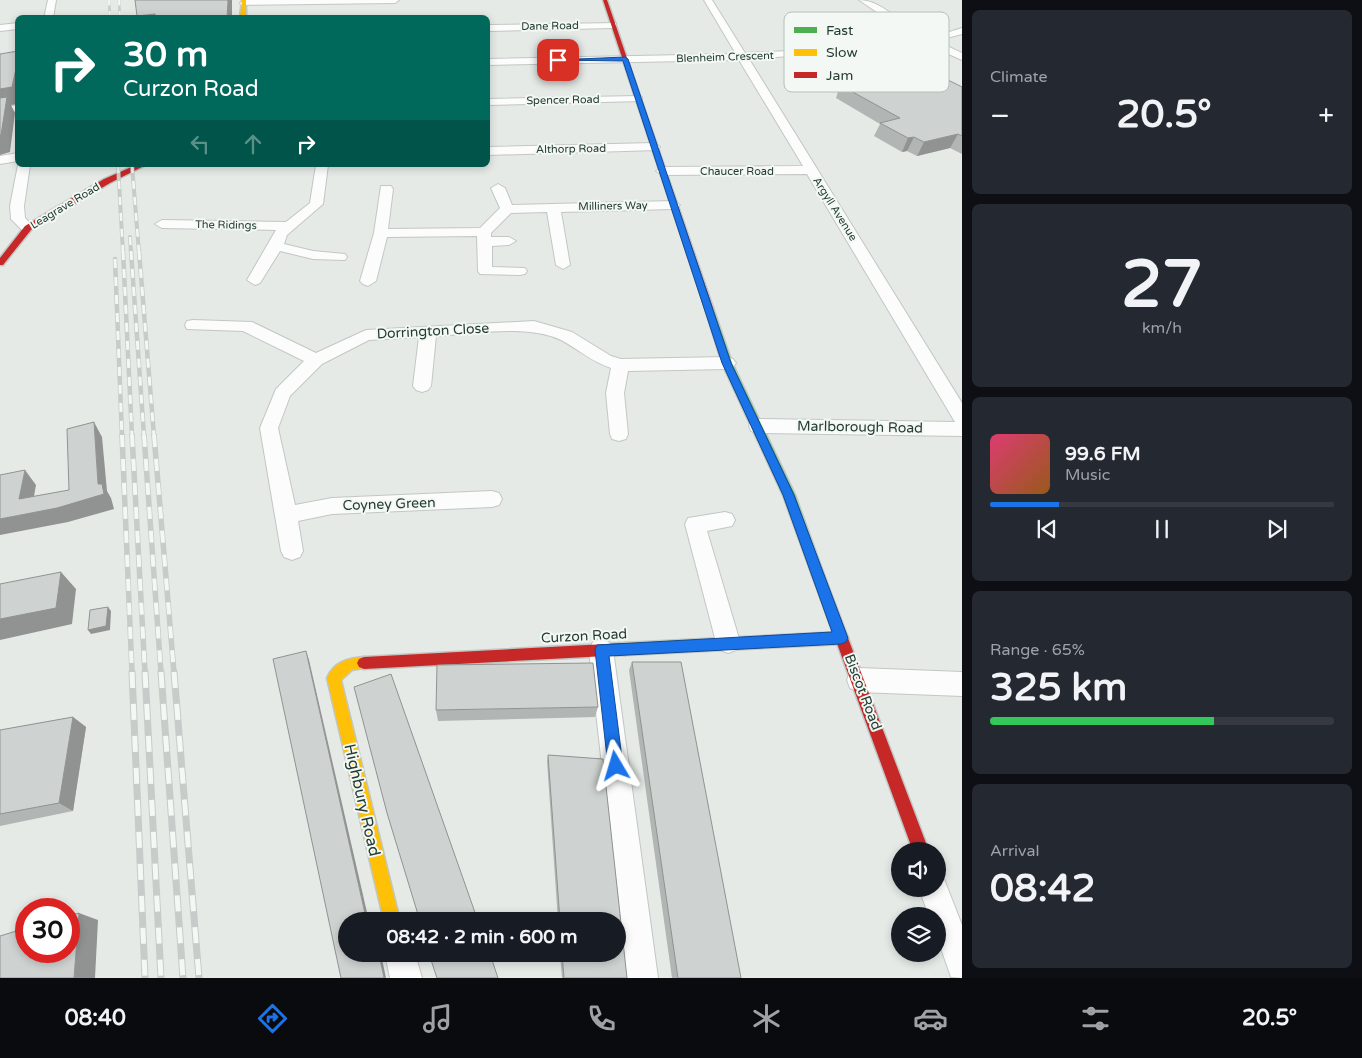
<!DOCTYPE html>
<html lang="en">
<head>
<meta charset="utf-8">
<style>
	:root { --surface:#171b24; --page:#242831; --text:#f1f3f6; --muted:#9ea1a6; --line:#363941; --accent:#1a73e8 }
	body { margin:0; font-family:"Varela Round",sans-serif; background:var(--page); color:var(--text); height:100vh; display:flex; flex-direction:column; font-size:19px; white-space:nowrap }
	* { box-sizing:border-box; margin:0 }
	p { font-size:16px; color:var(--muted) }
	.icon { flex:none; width:28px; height:28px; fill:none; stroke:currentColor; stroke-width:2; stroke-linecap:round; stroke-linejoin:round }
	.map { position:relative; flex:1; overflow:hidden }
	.drawer { display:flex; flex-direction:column; gap:10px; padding:10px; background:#0d0f14; width:400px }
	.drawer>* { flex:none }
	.hud { position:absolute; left:15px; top:15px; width:475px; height:152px; border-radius:8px; box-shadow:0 2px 8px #0003; background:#00695c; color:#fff; overflow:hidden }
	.controls { position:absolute; left:891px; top:842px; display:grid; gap:10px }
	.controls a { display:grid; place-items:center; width:55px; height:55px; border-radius:50%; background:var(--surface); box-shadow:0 2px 8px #0003; font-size:25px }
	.speed { position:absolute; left:15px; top:898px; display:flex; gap:10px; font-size:25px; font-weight:700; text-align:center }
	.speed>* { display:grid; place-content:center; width:65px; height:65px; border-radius:50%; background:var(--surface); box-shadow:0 2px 8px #0003; line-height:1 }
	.speed .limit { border:8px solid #d22; background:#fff; color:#111 }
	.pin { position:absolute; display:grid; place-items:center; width:42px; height:42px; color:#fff; margin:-21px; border-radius:10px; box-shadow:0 2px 8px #0006 }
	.me { position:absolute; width:55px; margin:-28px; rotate:353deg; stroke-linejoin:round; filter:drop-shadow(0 0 4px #0008) }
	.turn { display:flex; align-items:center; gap:18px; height:105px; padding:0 25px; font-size:22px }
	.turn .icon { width:65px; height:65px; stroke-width:2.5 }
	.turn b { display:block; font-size:35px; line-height:42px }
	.lanes { display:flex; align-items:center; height:48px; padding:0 25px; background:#0003; justify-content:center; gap:25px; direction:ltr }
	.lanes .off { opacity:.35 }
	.big { font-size:38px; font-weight:800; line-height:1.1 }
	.drawer .widget { flex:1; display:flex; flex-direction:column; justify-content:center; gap:8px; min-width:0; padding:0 18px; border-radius:8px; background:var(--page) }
	.drawer .dial { align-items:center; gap:0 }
	.dial b { font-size:65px; line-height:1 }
	.song { display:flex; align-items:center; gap:15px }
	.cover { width:60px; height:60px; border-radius:8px; background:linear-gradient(135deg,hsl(340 70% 55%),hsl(30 70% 35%)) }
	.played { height:5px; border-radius:2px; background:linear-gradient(90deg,var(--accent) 20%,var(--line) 20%) }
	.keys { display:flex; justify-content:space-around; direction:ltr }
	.heat { display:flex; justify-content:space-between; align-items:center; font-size:28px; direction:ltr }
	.charge { height:8px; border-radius:4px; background:linear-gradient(90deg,#34c759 65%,var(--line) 0) }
	.trip { position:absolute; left:338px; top:912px; width:288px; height:50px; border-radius:25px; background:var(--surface); box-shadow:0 2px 8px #0003; font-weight:800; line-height:50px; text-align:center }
	.tab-bar { display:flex; height:80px; justify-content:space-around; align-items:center; background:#090b0e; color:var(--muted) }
	.tab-bar .icon { width:35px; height:35px }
	.tab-bar .current { color:var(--accent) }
	.tab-bar b { font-size:22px; color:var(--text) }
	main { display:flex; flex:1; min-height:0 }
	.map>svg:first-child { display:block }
</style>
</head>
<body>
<main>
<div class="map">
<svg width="962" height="978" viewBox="0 0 962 978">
	<rect width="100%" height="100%" fill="#e5eae7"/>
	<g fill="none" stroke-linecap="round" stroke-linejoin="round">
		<g stroke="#c2c7c4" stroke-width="2">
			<path id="street" d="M48,0H56L53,18H44Z
				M244,0H399L395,3L241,5L240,3Z
				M704,0H712L745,53L808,50L908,40V36L911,35L859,0C887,0 906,35 935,35C944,35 954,30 962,28V34L943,39L946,43L945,45L962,53V60L935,48L914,45L862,51L749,59L962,403V436L758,433L751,431L749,426L751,421L758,419L955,422L807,174L662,175L656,171L662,167L803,166L739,60L488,65V59L736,54ZM923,38L935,42H925L918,39Z
				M18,23V29L0,31V25Z
				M616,23V27L613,28L488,31V25Z
				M638,96L642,97V101L488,105V99Z
				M18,105V111L0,114V108Z
				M654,143L660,147L658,150L488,155V147Z
				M18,153V161L0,164V156Z
				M18,165H30L24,206L25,218L35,228L28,232L23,231L11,219L10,206Z
				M316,165H328L323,204L287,235L284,244L313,251L345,254L347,257L345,260L313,259L280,251L260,283L255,285L247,280L276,230L162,228L155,224L162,220L286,222L310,203Z
				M498,184L505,188L512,205L673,201L680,205L673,209L561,212L570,265L563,269L556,265L547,212L511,213L491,233V237H509L516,241L509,245L492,246V267L525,268L527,271L525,274L520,275L480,274L478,271L477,236L387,237L376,281L368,286L363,284L360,281L374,233L381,186H391L393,189L388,229L480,228L500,208L491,188Z
				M193,320L252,322L316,353L366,330L534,321L572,332L611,356L621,359L727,357L733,359L736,363L733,367L727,369L628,371L624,393L628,434L626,439L619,441L612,439L610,434L606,393L611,368C592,362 578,349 561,340C527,324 473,334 436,336L431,386L428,390L422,392L416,390L413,386L419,337L369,340L322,364L290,396L278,428L295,505L332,498L492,491L499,493L502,499L499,505L492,507L332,514L298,521L303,551L300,557L292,560L284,557L281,551L260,428L276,389L304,361L243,331L187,329L185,325L187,321Z
				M725,512L732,514L735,520L732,526L707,531L740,642L736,650L728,653L720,650L716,642L685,524L688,518Z
				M601,639L609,642L613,650L658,978H626L589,650L593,642Z
				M859,668L962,672V696L859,692L850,688L847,680L850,672Z
				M938,876L944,879L962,925V978L951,977L938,940V916H929L919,889H938Z
				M385,954H415L422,978H390Z"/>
		</g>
		<g stroke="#c1c7c4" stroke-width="3">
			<path id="fast" d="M709,305L713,308L732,363L795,495L824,575L822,579L818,580L814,579L812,575L783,495L722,363L705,308Z"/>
		</g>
		<g stroke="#c1c7c4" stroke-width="3">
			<path id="slow" d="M242,0H246V18H240Z
				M841,632L846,634L848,638L846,642L841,644L625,655L620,653L618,649L620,645L625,643Z
				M364,657L369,659L371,663L369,667L352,670L341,680L400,921H384L327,678C334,662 348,658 364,657Z"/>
		</g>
		<g stroke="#c1c7c4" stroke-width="3">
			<path id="jam" d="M603,0H607L713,308L712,310L709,311L705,308Z
				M136,165H146L110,183L31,230L3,265H0V258L25,226L104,179Z
				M818,570L822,571L824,575L929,851H913L812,575L814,571Z
				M625,643L630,645L632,649L630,653L625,655L364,669L359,667L357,663L359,659L364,657Z"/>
		</g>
		<use href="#street" fill="#fbfcfb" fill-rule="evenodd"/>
		<use href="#fast" fill="#4caf50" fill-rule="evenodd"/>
		<use href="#slow" fill="#ffc107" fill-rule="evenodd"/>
		<use href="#jam" fill="#c62828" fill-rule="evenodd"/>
		<g stroke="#c7cbc9" stroke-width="2.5">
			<path id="rail-far4" d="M109,0L110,18
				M119,0L120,18"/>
		</g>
		<g stroke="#c7cbc9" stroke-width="4">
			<path id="rail-far3" d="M118,165L123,253
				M132,165L139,253
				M130,237L131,253"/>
		</g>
		<g stroke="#c7cbc9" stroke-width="4.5">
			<path id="rail-far2" d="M123,251L132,436
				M131,251L144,436
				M139,251L154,436
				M115,259L122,436"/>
		</g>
		<g stroke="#c7cbc9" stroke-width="5.5">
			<path id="rail-far1" d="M122,435L132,673
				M132,435L145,673
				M144,435L161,673
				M154,435L174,673"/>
		</g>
		<g stroke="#c7cbc9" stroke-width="7">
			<path id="rail" d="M132,672L145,978
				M145,672L161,978
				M161,672L183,978
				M174,672L199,978"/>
		</g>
		<use href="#rail-far4" stroke="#f3f8f5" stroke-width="2" stroke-dasharray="5.5" stroke-linecap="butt"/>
		<use href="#rail-far3" stroke="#f3f8f5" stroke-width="2.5" stroke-dasharray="8" stroke-linecap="butt"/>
		<use href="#rail-far2" stroke="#f3f8f5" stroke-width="3" stroke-dasharray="9" stroke-linecap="butt"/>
		<use href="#rail-far1" stroke="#f3f8f5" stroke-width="4" stroke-dasharray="12" stroke-linecap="butt"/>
		<use href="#rail" stroke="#f3f8f5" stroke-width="5" stroke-dasharray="16" stroke-linecap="butt"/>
	</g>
	<path fill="#b1b5b3" d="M912,79L962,87V154L950,148L917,156L907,151L902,152L874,136L880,124L836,98L840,85Z
		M632,662L741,978H672L629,670Z
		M598,707L595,717L438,721L436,710Z
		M73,717L86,727L73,811L0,826V730Z
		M548,755L603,759L627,978H562L560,954H616V921H558L547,761Z"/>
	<path fill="#909392" d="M228,0H232V18H227Z
		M155,14L156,18H138L137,16Z
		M18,60V104L11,105L15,113L10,152L0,155V89Z
		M958,134L950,148L917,156L924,142Z
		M914,137L907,151L902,152L908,138Z
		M94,422L102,437L107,491L111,498L114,509L68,522L0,535V519L98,484Z
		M25,470L36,485L31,513L19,499Z
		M61,572L76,589L72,624L0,640V619Z
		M108,607L111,611L110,630L91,634L88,630Z
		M306,651L309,660L369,921L366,918Z
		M73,717L86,727L73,811L59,803Z
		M79,913L98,920L95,978H74Z
		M379,954H381L386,978H384Z"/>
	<path fill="#ced2d0" stroke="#909392" d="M135,0H228L227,18H155V14L137,16Z
		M18,51V60L12,87L0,89V54Z
		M899,73L912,79L938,75L962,87V136L958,134L924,142L914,137L908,138L880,123L900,118L840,85Z
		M7,97L1,135H0V98Z
		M94,422L98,484H102L104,494L57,508L0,519V475L25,470L19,499L69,490L67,429Z
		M61,572L56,608L0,619V584Z
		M108,607L106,626L88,630L90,610Z
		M306,651L366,918L370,919L371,921H346V954H379L384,978H341L273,659Z
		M632,662H681L741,978H678Z
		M593,663L598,707L436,710L437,665Z
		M391,674L478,921H420L387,813L354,687Z
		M73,717L59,803L0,814V730Z
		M548,755L603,759L627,978H564L562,954H616V921H560Z
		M79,913L74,978H0V936L26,928V951H69V916Z
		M429,954H490L498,978H437Z"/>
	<path fill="#1a73e8" stroke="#114b97" d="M625,57L628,59L731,363L794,495L848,638L846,642L841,644L609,656L623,766L621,771L616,773L611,771L608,766L595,650L597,645L832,632L783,495L722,363L623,61L555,60Z"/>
	<g text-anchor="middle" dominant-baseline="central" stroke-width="4" stroke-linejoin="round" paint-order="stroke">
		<g font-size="11" fill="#243c31" stroke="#f3f8f5">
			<text transform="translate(550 26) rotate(-1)">Dane Road</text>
			<text transform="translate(725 57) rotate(-2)">Blenheim Crescent</text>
			<text transform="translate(563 100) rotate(-1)">Spencer Road</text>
			<text transform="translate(571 149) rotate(-1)">Althorp Road</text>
			<text x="737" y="171">Chaucer Road</text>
			<text transform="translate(65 206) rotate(-31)">Leagrave Road</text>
			<text transform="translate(613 206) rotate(-1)">Milliners Way</text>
			<text transform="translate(835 209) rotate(58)">Argyll Avenue</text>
			<text transform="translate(226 225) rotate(1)">The Ridings</text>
		</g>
		<g font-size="14" fill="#243c31" stroke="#f3f8f5">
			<text transform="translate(433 331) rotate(-3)">Dorrington Close</text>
			<text transform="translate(860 427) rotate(1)">Marlborough Road</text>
			<text transform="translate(389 504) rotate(-2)">Coyney Green</text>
			<text transform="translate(584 636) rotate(-3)">Curzon Road</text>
			<text transform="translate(863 692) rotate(69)">Biscot Road</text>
		</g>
		<g font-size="16" fill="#243c31" stroke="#f3f8f5">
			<text transform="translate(362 800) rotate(77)">Highbury Road</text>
		</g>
	</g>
	<rect x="784" y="12" width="165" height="80" rx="8" fill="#f3f8f5" stroke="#b5c0ba" stroke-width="1"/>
	<rect x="794" y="27" width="23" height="6" fill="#4caf50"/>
	<rect x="794" y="49" width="23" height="7" fill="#ffc107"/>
	<rect x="794" y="72" width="23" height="6" fill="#c62828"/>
	<g font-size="14" fill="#243c31">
		<text x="826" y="35">Fast</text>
		<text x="826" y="57">Slow</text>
		<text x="826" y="80">Jam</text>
	</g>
</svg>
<div class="controls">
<a><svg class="icon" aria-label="sound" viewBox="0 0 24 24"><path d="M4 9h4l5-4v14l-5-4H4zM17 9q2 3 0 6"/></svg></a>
<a><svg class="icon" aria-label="layers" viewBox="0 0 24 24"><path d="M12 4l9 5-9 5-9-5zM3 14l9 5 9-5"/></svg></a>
</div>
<div class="speed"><div class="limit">30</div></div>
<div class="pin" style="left:558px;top:60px;background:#d93025"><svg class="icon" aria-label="arrive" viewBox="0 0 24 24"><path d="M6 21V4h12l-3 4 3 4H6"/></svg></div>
<svg class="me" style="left:616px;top:766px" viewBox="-20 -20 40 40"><path d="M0-17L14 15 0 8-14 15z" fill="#1a73e8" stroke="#fff" stroke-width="4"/></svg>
<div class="trip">08:42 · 2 min · 600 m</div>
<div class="hud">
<div class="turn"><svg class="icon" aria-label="right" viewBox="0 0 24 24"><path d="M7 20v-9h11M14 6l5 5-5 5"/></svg><div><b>30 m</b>Curzon Road</div></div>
<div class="lanes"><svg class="icon off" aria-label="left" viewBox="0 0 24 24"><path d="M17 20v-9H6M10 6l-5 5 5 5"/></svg><svg class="icon off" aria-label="ahead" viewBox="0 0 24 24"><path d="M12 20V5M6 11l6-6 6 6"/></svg><svg class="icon" aria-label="right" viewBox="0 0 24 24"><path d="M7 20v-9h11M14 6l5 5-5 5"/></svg></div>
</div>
</div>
<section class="drawer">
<div class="widget"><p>Climate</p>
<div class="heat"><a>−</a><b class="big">20.5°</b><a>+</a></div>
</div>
<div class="widget dial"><b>27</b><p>km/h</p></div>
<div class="widget">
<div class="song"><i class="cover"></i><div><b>99.6 FM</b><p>Music</p></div></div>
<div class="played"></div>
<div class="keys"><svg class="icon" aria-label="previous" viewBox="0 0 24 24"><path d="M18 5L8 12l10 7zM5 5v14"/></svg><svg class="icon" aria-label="pause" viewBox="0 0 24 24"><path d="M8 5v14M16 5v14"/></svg><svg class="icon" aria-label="next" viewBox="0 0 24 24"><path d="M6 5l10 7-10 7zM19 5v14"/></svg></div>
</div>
<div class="widget"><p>Range · 65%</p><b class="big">325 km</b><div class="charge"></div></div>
<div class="widget"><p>Arrival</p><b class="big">08:42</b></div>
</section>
</main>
<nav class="tab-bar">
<b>08:40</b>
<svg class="icon current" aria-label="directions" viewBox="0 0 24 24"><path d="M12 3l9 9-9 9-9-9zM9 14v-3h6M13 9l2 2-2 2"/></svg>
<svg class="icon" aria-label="music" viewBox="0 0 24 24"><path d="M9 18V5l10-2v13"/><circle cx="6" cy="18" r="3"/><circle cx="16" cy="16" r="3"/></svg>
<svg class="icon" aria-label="phone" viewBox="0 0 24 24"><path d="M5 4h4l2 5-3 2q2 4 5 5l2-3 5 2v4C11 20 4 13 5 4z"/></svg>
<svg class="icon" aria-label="climate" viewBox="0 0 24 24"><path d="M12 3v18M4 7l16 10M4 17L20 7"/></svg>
<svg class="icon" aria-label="car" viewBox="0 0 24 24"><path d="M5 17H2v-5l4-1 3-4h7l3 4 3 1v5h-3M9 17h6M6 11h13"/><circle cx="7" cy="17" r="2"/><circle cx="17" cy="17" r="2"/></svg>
<svg class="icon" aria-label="filters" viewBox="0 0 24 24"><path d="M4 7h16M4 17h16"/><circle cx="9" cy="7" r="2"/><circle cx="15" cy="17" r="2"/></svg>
<b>20.5°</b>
</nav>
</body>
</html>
